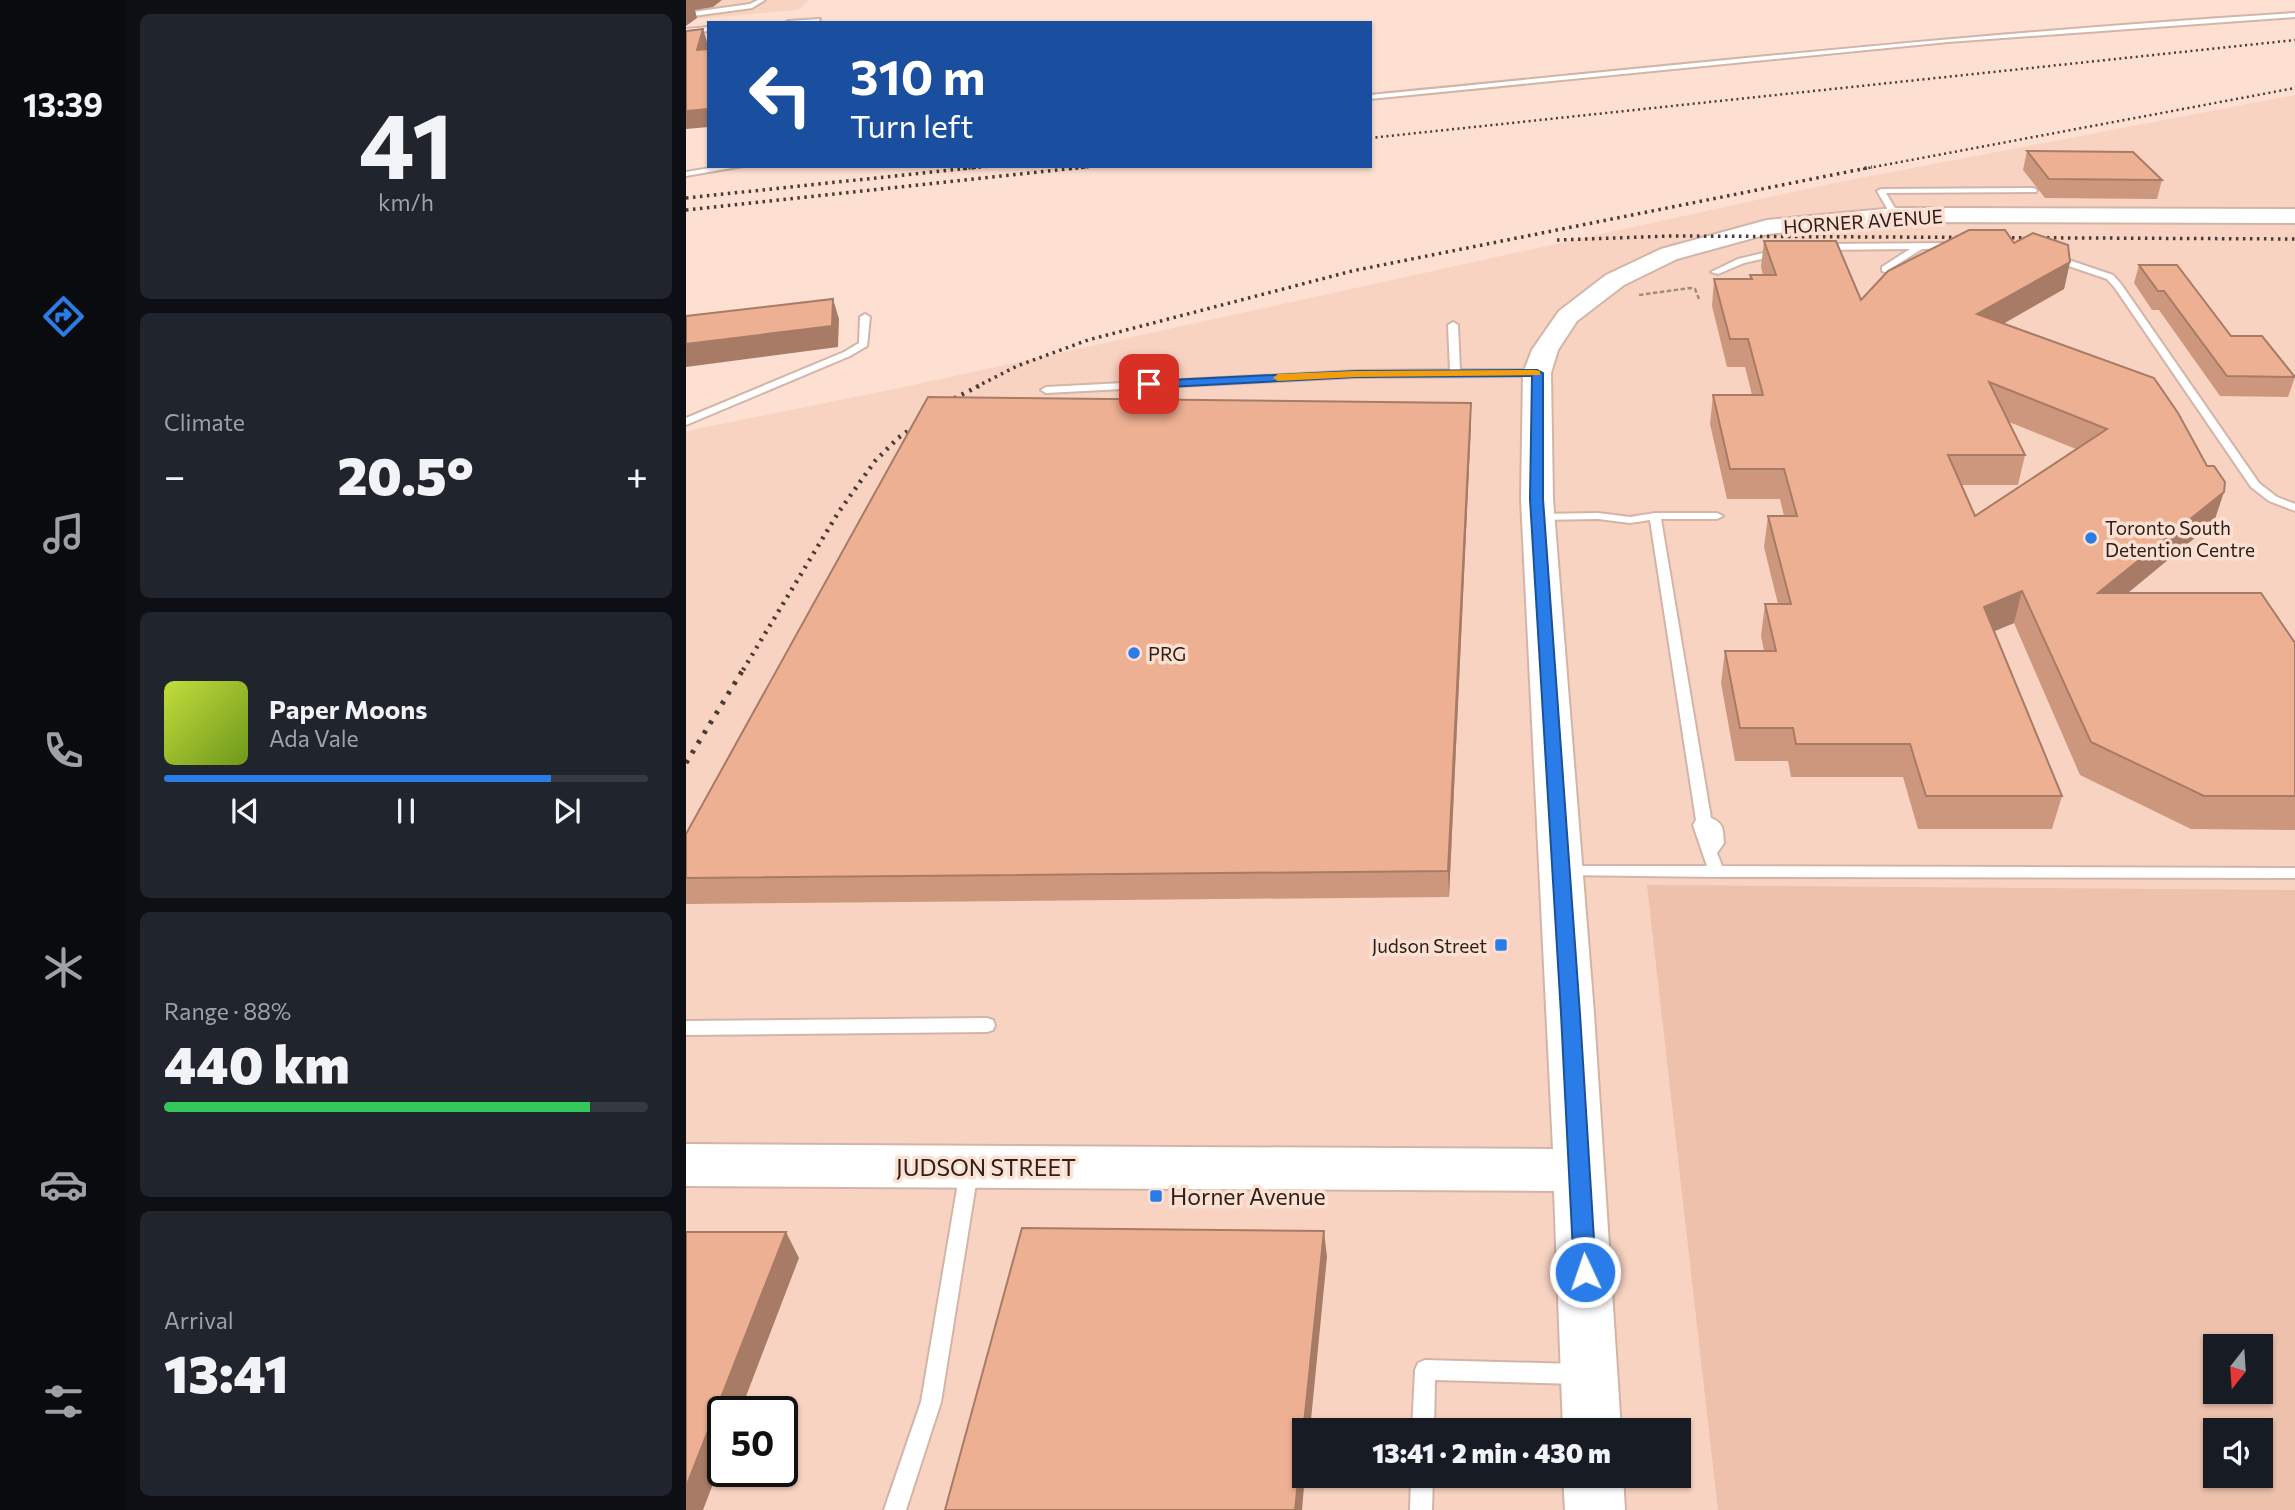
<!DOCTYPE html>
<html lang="en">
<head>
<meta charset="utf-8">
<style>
	:root { --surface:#171b24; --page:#20242c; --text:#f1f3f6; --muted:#9ea1a6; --line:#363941; --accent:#2a7de8 }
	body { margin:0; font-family:Commissioner,sans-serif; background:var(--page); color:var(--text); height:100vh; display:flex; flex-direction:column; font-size:26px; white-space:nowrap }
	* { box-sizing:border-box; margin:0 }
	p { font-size:23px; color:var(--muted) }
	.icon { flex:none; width:38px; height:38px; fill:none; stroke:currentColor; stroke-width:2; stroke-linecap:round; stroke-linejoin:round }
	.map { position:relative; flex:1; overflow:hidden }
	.panel { display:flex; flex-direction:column; gap:14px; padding:14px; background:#0d0f14; width:560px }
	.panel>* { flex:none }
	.banner { position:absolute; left:21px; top:21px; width:665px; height:147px; border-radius:0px; box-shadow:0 2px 5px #0004; background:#1a4fa0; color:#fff; overflow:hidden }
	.needle { width:46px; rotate:197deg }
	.tools { position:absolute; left:1517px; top:1334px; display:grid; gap:14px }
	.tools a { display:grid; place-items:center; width:70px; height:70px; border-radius:0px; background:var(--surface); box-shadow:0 2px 5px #0004; font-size:35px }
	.speed { position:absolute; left:21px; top:1396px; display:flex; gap:14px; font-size:35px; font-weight:700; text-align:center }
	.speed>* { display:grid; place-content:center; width:91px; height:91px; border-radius:50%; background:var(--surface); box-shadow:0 2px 5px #0004; line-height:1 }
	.speed .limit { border:4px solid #111; border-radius:10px; background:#fff; color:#111 }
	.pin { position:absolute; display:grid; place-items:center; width:60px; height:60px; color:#fff; margin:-30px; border-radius:14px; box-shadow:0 4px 10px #0006 }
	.me { position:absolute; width:77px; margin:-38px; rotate:357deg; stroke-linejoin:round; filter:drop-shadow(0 0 5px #0008) }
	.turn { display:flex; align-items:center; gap:24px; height:147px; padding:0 28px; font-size:32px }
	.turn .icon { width:91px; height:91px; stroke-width:2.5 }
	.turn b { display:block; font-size:49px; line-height:60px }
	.big { font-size:52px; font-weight:800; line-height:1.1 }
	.panel .card { flex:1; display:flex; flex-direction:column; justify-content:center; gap:10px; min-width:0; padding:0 24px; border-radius:10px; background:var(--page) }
	.panel .dial { align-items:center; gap:0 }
	.dial b { font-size:91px; line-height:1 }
	.song { display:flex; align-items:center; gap:21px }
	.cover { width:84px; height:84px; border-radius:10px; background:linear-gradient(135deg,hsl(70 70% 55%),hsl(80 70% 35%)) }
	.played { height:7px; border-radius:4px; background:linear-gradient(90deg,var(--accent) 80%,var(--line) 80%) }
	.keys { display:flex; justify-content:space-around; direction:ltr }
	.heat { display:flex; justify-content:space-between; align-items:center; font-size:38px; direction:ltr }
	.charge { height:10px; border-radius:5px; background:linear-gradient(90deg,#34c759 88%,var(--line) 0) }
	.trip { position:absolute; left:606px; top:1418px; width:399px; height:70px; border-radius:0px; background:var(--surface); box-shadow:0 2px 5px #0004; font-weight:800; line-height:70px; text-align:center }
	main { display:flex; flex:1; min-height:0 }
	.dock { display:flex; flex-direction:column; width:126px; justify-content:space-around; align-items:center; background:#090b0e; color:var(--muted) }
	.dock .icon { width:49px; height:49px }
	.dock .selected { color:var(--accent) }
	.dock b { font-size:32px; color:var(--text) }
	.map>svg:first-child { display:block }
</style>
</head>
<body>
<main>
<nav class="dock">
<b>13:39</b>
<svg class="icon selected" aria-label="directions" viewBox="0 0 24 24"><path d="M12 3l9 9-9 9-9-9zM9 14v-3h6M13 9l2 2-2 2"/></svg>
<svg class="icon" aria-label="music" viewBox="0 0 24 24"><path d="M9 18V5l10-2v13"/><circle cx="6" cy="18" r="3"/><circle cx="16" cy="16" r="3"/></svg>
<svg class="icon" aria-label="phone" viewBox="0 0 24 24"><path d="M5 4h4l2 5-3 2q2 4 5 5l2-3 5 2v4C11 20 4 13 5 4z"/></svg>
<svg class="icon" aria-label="climate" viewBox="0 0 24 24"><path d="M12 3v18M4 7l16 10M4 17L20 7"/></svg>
<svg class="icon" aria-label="car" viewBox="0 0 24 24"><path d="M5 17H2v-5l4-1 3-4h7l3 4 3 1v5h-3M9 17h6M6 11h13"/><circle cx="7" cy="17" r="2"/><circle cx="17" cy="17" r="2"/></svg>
<svg class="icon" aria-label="filters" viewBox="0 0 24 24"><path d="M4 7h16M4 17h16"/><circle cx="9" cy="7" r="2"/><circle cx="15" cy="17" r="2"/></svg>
</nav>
<section class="panel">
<div class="card dial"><b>41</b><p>km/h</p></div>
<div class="card"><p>Climate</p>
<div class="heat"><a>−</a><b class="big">20.5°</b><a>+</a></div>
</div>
<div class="card">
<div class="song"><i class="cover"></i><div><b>Paper Moons</b><p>Ada Vale</p></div></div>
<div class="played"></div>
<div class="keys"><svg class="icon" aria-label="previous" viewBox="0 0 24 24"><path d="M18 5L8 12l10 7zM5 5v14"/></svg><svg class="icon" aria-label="pause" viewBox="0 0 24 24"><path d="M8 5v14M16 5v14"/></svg><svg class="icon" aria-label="next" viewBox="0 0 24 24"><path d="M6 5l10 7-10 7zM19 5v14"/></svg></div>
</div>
<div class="card"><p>Range · 88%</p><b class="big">440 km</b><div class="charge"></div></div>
<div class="card"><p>Arrival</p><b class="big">13:41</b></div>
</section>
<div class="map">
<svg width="1609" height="1510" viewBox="0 0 1609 1510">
	<rect width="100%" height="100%" fill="#fee0d2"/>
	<path fill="#f8d3c2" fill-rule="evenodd" d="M0,0H123L112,10L0,20Z
		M1609,95V1510H0V431L218,387L1148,183ZM1530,1346H1575V1391H1530ZM37,1412H96V1472H37ZM618,1430H992V1475H618ZM1530,1430H1575V1475H1530Z"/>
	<path fill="#edc1ac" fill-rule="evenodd" d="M961,885L1609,890V1510H1032ZM1530,1346H1575V1391H1530ZM1530,1430H1575V1475H1530Z"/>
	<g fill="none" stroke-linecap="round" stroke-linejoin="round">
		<g stroke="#d2b5a8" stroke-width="4">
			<path id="lane" d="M72,0H79L66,8L0,17V13L64,4Z
				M1609,13V17L1262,42L684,99V95C992,65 1300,32 1609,13Z
				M134,19L132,22L99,23L102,21Z
				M23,27V31L0,33V29Z
				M36,166H57L0,176V172Z
				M1347,188L1351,190L1350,192L1200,193L1213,215L1209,217L1205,215L1191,191L1195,189Z
				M1269,243L1273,246L1272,248L1236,249L1199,272L1196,271V267L1224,249L1135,250L1131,247L1135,244Z
				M1094,249L1097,250V254L1058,263L1032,274L1025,272L1052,259Z
				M1365,256H1371L1427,275L1435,284L1573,483L1591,497L1609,504V511L1583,501L1565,487L1429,288L1421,279L1365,260Z
				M179,314L184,317L181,346L164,356L0,425V418L158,352L173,343L174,317Z
				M767,322L772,325L774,370H851L856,373L851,376L670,377L360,393L355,390L360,387L670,371L764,370L762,325Z
				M912,513L944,517L969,513H1031L1037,516L1031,519H975L1025,818C1038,823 1037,830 1038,843L1031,853L1036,866L1609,868V878L1030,877L874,875L871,871L874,867L879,866H1021L1007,825L1010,820L964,520L944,523L912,519L852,520L846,517L852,514Z
				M301,1018L307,1020L309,1025L307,1030L301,1032L0,1035V1021Z
				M283,1163L290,1166L292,1171L255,1402L220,1510H198L235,1402L274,1171L276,1166Z
				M739,1360L891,1364L898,1367L901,1374L898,1381L891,1384L749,1380L748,1430H726L729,1370L732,1363Z
				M725,1475H747L746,1510H724Z"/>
		</g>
		<g stroke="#d2b5a8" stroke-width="4">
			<path id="secondary" d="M1209,208L1609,209V223L1209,222L1082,234L991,259L938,285L891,321L872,350L865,373L867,499L908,1014L935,1430H877L868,1191L0,1186V1144L867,1149L835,499L837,373L846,350L873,311L920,275L975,249L1081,220Z
				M877,1475H937L939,1510H879Z"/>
		</g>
		<path stroke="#a28c82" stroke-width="2.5" stroke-dasharray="4.5 2.5" stroke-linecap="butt" d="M953,295L1004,288L1009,289L1013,299"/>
		<use href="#lane" fill="#fff" fill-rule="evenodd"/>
		<use href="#secondary" fill="#fff" fill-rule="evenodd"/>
		<path stroke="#493b35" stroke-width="2.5" stroke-dasharray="2 3.5" stroke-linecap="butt" d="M684,138L1609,40
			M277,169L308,166
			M384,169L414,166
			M1177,169L1609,88"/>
		<path stroke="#493b35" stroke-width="3.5" stroke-dasharray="2.5 4.5" stroke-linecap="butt" d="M0,198L294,167
			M0,210L400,167
			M871,240L986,236L1609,239
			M290,387L331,366L402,340L666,271L1186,167"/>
		<path stroke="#493b35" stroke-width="4.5" stroke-dasharray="2.5 6" stroke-linecap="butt" d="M57,670L152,513L189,461L212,438L267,399L293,386"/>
		<path stroke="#493b35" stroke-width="5" stroke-dasharray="3.5 8" stroke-linecap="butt" d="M0,763L58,668"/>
	</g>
	<path fill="#cd977e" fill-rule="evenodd" d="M1341,151L1476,180L1471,199L1359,198L1337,170Z
		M1078,241L1175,300L1328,243L1384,262L1378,289L1317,324L1528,522L1441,593L1609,643V830L1505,829L1394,775L1328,623L1308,631L1376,796L1366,829H1232L1217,777H1105L1102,761H1049L1035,683L1039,651H1078L1075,636L1079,604H1092L1078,547L1082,516H1098L1094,499H1041L1024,424L1027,395H1066L1059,367H1041L1026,306L1028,279H1064V275H1077L1075,267ZM1323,422L1390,449L1289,516L1275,485H1332L1339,455Z
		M1453,265L1545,336L1609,377L1602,397L1534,396L1473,310H1466L1448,283Z
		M785,425L763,897L0,904V834Z"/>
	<path fill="#a77b66" d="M0,0H36L27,7L9,10L11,18L0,26Z
		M17,29L22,45L16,66L11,50Z
		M22,109L23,127L0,129V111Z
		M1384,262L1378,289L1285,342L1291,314Z
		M147,299L153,319L152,347L0,367V344Z
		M785,403V425L763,897L762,871Z
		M1538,492L1528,522L1403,625L1412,593Z
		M1336,591L1328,623L1290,639L1298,607Z
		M638,1231L641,1257L624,1430H618V1475H619L616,1510H609Z
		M100,1232L113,1258L54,1412H37V1458L17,1510H0V1487Z"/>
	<path fill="#eeb092" stroke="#a77b66" stroke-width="2" fill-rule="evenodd" d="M17,29L11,50L23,49V114L22,109L0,111V31Z
		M1341,151L1447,152L1476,180L1363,179Z
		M1283,230H1319L1328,243L1347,233L1382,245L1384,262L1291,314L1468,378L1492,413L1521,466H1528L1539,482L1538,492L1412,593H1575L1609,643V796H1518L1405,742L1336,591L1298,607L1376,796H1240L1224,744H1110L1107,728H1054L1039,651H1090L1079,604H1105L1082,516H1111L1098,469H1044L1027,395H1077L1062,339H1044L1028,279H1066L1064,275H1090L1078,241H1150L1175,300L1202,271ZM1303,382L1421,429L1289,516L1262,455H1339Z
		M1453,265H1491L1545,336H1576L1609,377L1541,376L1478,291H1472Z
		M147,299L146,326L0,344V316Z
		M242,397L785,403L762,871L0,878V834Z
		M336,1228L638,1231L609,1510H259Z
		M0,1232H100L0,1487Z"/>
	<path fill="#2a7de8" stroke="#1b5197" stroke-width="2" d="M851,370L857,373V499L894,1014L910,1272L906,1279L899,1282L891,1279L888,1272L875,1014L844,499L846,376L670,377L463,388L458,384L463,381L670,371Z"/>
	<path fill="#f59e0b" d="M850,370L854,371V375L670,377L592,381L587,378L592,374L670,371Z"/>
	<g fill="#2a7de8" stroke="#fee0d2" stroke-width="2.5">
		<circle cx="1405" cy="538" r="7"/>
		<circle cx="448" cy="653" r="7"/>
		<rect x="808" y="938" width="14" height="14" rx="3.5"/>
		<rect x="463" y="1189" width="14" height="14" rx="3.5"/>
	</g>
	<g text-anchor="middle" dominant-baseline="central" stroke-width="7" stroke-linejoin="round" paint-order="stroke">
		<g font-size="19" fill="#2b201b" stroke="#fee0d2">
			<text transform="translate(1177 221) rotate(-4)">HORNER AVENUE</text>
		</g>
		<g font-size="19" fill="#2b201b" stroke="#fee0d2" text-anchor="start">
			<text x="1419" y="527">Toronto South<tspan x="1419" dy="22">Detention Centre</tspan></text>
			<text x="462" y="653">PRG</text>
			<text x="801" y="945" text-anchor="end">Judson Street</text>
		</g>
		<g font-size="23" fill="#2b201b" stroke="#fee0d2">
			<text x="300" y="1167">JUDSON STREET</text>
		</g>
		<g font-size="23" fill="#2b201b" stroke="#fee0d2" text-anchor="start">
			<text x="484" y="1196">Horner Avenue</text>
		</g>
	</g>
</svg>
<div class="tools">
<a><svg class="needle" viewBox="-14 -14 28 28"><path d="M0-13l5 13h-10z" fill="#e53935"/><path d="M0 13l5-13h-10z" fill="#9ea1a6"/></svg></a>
<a><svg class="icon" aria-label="sound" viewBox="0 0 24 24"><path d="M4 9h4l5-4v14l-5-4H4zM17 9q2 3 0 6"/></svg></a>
</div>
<div class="speed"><div class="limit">50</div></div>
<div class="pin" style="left:463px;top:384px;background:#d93025"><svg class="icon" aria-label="arrive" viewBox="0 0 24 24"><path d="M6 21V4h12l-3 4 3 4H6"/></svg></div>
<svg class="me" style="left:899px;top:1272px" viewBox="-20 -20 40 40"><circle r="17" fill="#2a7de8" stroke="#fff" stroke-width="3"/><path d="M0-11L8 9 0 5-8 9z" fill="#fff"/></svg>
<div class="trip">13:41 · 2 min · 430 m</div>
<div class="banner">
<div class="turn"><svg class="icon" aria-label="left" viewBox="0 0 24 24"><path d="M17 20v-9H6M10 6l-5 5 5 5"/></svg><div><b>310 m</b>Turn left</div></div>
</div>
</div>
</main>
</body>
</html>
